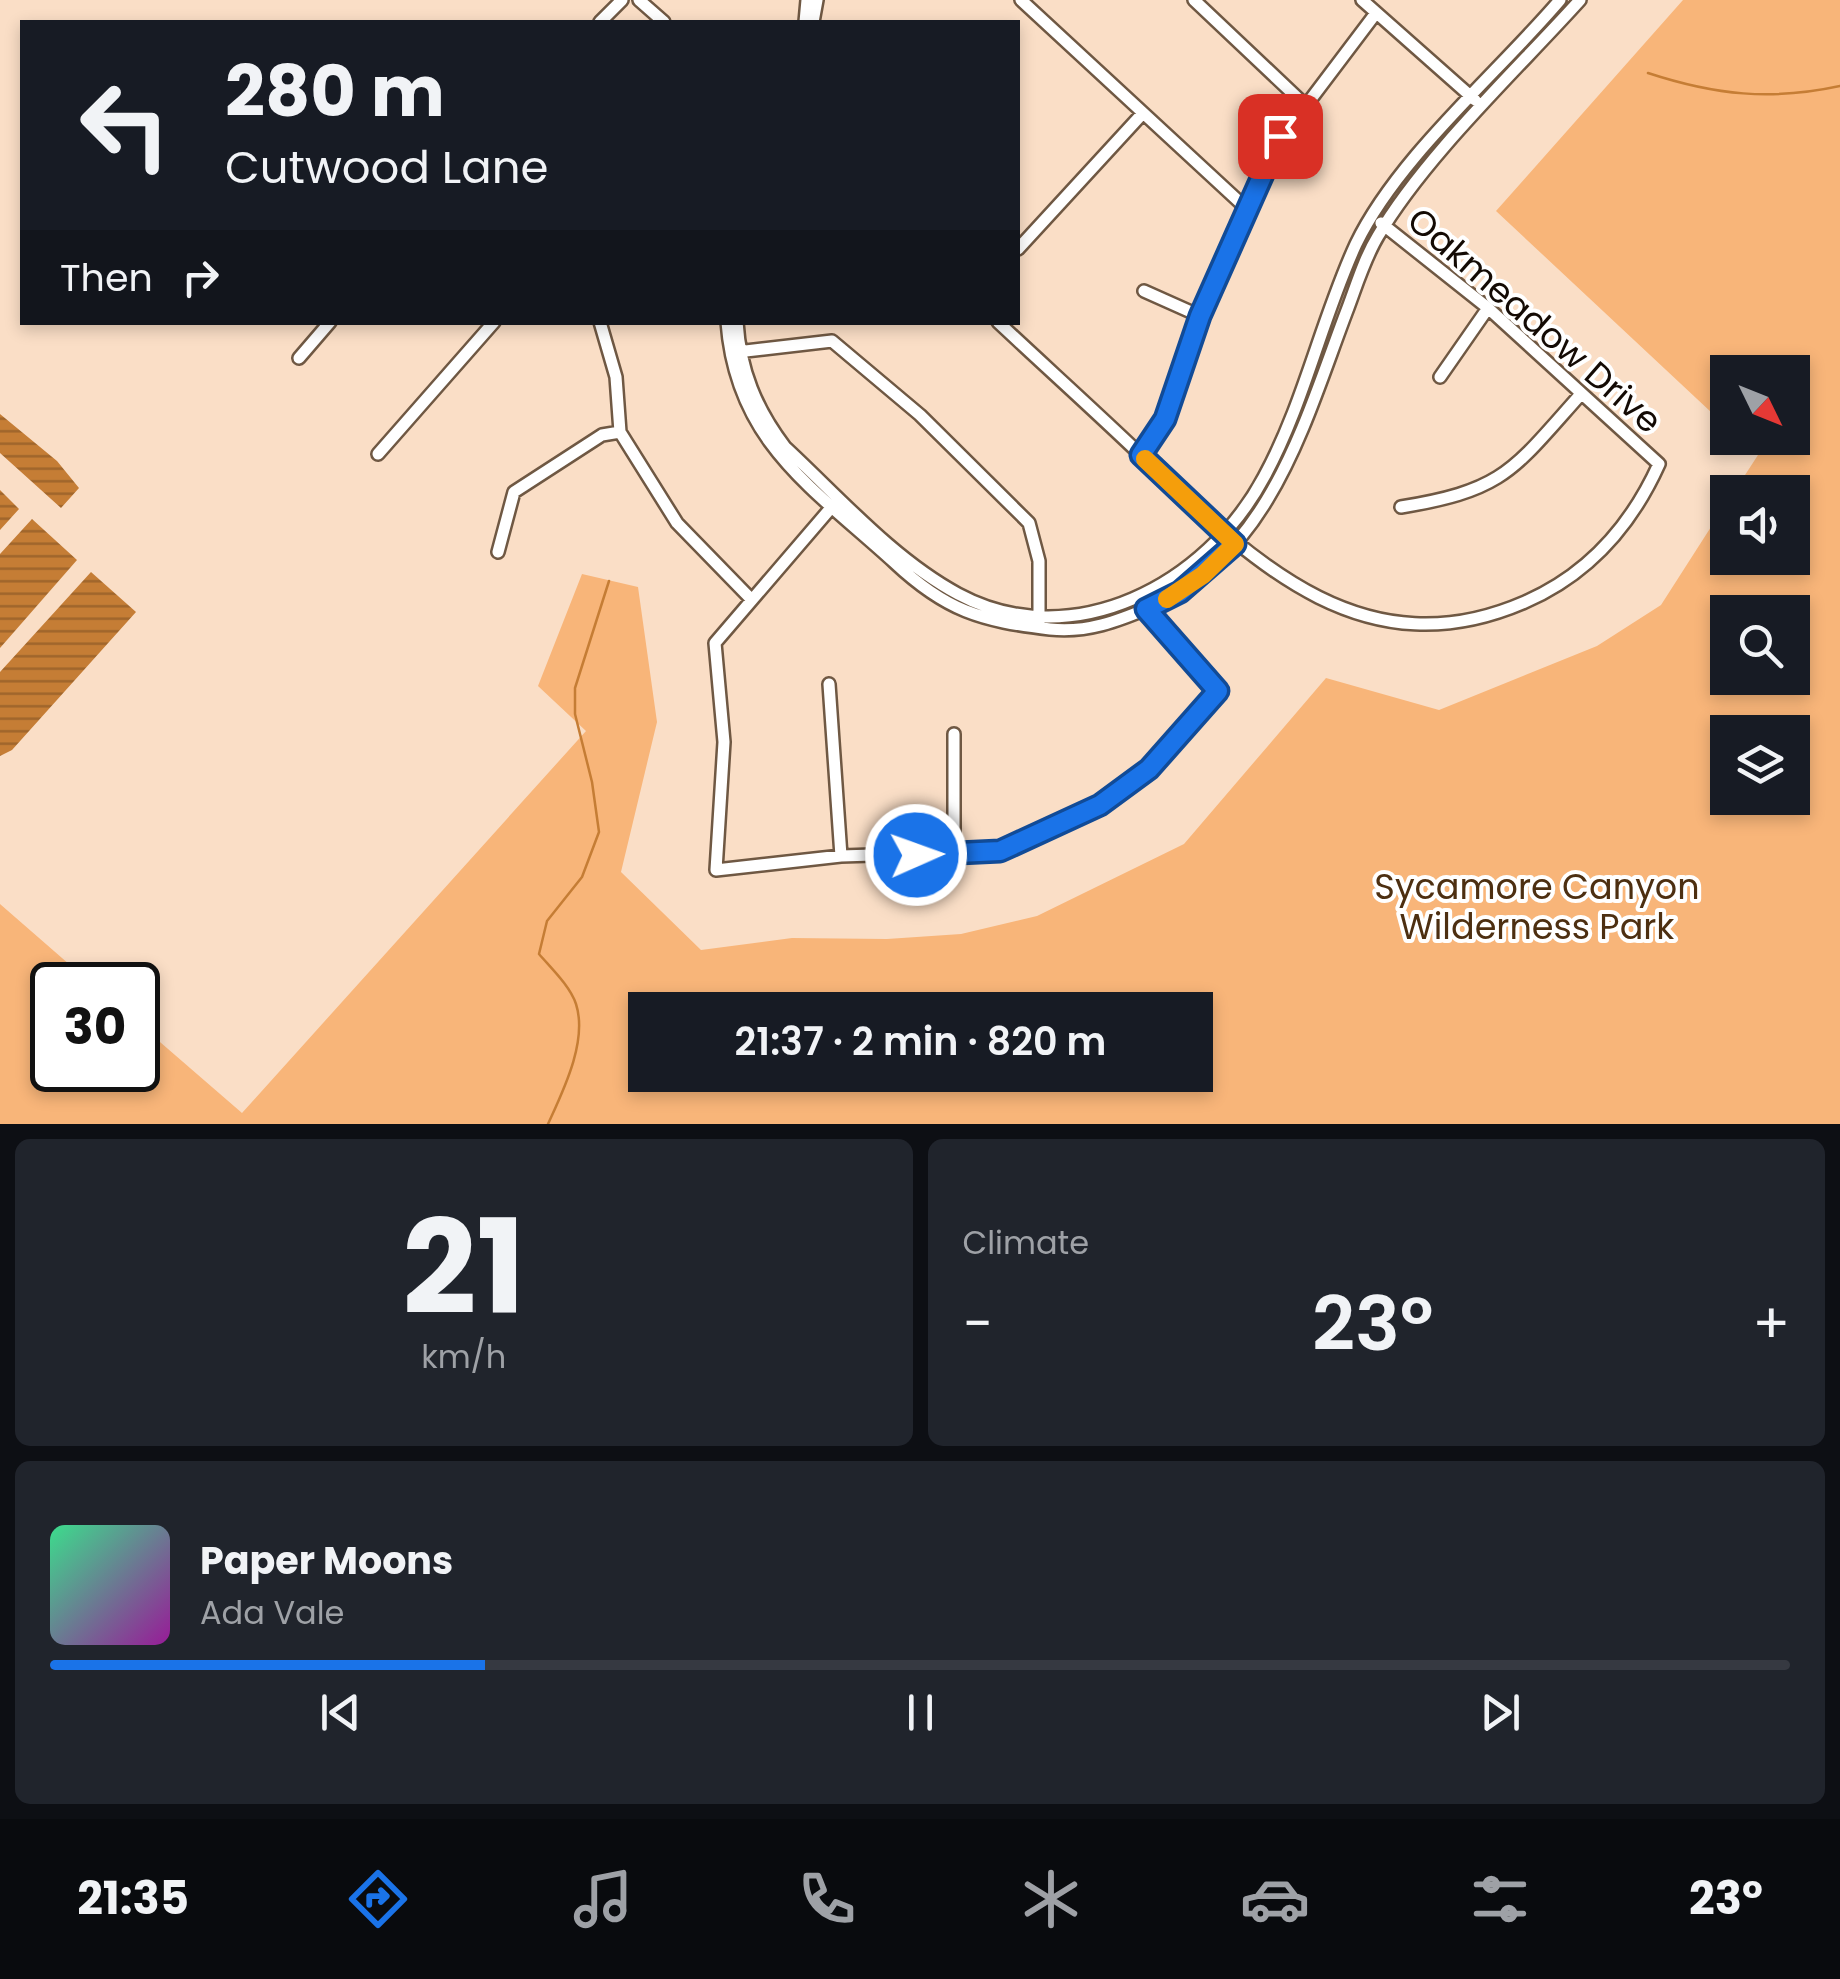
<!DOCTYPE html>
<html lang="en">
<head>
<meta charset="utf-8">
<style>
	:root { --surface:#171b24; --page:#20242c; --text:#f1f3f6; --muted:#9ea1a6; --line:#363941; --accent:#1a73e8 }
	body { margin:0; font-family:Poppins,sans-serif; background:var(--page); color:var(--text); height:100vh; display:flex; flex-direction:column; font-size:38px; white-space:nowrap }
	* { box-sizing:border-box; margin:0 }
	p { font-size:32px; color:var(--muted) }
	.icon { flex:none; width:55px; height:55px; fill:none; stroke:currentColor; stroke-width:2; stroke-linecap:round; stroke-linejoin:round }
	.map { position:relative; height:1124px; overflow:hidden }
	.side { display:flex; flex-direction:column; gap:15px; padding:15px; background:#0d0f14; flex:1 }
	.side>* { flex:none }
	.hud { position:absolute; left:20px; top:20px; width:1000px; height:305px; border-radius:0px; box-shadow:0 5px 15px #0003; background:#171b24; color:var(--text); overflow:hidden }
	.needle { width:65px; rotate:133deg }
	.buttons { position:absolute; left:1710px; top:355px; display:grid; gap:20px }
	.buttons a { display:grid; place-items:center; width:100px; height:100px; border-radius:0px; background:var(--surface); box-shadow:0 5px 15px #0003; font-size:50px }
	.speed { position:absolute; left:30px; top:962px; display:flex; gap:20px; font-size:50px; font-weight:700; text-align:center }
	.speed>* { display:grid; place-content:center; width:130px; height:130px; border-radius:50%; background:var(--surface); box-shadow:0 5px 15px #0003; line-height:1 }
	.speed .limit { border:5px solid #111; border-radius:15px; background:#fff; color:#111 }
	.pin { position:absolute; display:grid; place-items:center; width:85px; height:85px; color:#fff; margin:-42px; border-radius:20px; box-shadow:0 5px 15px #0006 }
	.me { position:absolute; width:110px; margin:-55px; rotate:88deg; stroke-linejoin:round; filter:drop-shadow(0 0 8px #0008) }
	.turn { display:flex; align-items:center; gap:35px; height:210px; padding:0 40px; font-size:45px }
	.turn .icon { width:130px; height:130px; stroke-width:2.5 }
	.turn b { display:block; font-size:70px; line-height:85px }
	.then { display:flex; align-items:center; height:95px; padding:0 40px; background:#0003; gap:20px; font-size:38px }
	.big { font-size:75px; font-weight:600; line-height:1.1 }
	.side .tile { flex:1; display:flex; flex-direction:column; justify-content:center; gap:15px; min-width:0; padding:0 35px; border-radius:15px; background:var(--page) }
	.side .dial { align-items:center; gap:0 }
	.dial b { font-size:130px; line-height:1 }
	.song { display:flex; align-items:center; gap:30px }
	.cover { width:120px; height:120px; border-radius:15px; background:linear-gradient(135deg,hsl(150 70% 55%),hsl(300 70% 35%)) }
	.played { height:10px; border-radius:5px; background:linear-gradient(90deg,var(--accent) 25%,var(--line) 25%) }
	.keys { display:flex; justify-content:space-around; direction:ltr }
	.heat { display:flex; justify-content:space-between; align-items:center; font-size:55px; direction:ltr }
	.side .tiles { flex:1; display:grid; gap:15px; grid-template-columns:1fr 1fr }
	.tile:last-child { grid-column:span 2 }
	.trip { position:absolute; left:628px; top:992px; width:585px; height:100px; border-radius:0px; background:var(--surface); box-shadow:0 5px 15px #0003; font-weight:600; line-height:100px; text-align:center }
	.menu { display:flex; height:160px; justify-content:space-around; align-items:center; background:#090b0e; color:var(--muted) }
	.menu .icon { width:70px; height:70px }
	.menu .on { color:var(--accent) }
	.menu b { font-size:45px; color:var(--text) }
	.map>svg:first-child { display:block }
</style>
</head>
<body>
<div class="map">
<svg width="1840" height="1124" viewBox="0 0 1840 1124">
	<defs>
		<pattern id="water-rules" width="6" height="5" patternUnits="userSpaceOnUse" patternTransform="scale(2.5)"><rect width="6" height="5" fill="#c57d35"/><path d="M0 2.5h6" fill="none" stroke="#9f652b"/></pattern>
	</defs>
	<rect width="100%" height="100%" fill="#fadec6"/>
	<path fill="#f8b579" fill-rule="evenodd" d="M1683,0H1840V1124H0V904L93,985H52V1070H138V1023L242,1113L586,731L538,686L582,574L638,587L657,722L621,872L701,950L792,938L887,939L961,934L1037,916L1184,844L1326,678L1439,710L1597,646L1661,605L1727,502L1728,558H1792V492H1734L1758,455L1739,438H1792V372H1728L1727,427L1496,211ZM1728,612H1792V678H1728ZM1728,732H1792V798H1728ZM645,1010H1195V1075H645Z"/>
	<path fill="url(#water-rules)" d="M0,414L57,461L79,488L61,508L0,453Z
		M0,490L19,509L0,530Z
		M32,519L77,560L0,648V554Z
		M91,572L136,612L12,750L0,756V672Z"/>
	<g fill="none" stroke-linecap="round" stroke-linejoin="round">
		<path stroke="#c57d35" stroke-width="2.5" d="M1648,73C1715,95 1771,101 1840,86
			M548,1124C563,1091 588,1041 576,1004C570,986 551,968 539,954L547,921L582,877L599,832L592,782L575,714V688L609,581"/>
		<g stroke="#6f5843" stroke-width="16">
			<path id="minor" d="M639,0L664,22
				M1021,0L1246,208
				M1194,0L1304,104
				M1362,0L1475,100
				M600,22L622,0
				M805,22L807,0
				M813,22L817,0
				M1018,249L1143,113
				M1144,291L1200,316
				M600,322L616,377L620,432L677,523L750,598
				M727,322C736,442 813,488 894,562C946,611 981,621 1050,629C1087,633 1118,621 1151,607C1270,554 1304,424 1346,313C1356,287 1364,259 1378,236C1425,156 1517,70 1580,0
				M737,322C740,370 756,409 785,447C838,496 893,559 958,594C1073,656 1207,584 1264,477C1304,404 1321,320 1356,244C1398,157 1496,75 1560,0
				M998,322C1046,367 1095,411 1143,457C1250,559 1362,673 1525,602C1587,575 1631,526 1659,464L1488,308L1381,223
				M737,352L832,341L920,415L1029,523L1039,561V623
				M299,358L330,322
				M1440,377L1488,308
				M378,454L494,322
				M1141,455L1165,419L1200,316L1271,152L1376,13
				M836,502L715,643L724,742L716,870L841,856L1000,851L1125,789L1149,769L1217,691L1144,606
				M1401,507C1505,490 1513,470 1581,394
				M498,552L514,492L602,435L620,432
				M829,684L841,856
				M954,734V855"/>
		</g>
		<use href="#minor" stroke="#fff" stroke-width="11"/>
	</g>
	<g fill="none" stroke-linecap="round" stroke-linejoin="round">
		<g stroke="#114b97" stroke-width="25">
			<path id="route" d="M916,855L1000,851L1100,805L1149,769L1218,691L1146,609L1180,592L1235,544L1141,455L1165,419L1200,316L1280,136"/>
		</g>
		<use href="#route" stroke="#1a73e8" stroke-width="18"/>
		<path stroke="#f59e0b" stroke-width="18" d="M1145,459L1235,544L1203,575L1167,599"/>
	</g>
	<g text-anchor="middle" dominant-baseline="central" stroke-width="8" stroke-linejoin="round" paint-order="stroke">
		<g font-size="35" fill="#130a04" stroke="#fff">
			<text transform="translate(1535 320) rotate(41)">Oakmeadow Drive</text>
		</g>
		<g font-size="35" fill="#4d2f11" stroke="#fff">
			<text x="1537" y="886">Sycamore Canyon<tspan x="1537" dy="40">Wilderness Park</tspan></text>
		</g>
	</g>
</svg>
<div class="buttons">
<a><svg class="needle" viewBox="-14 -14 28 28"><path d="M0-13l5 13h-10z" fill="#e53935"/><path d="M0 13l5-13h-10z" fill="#9ea1a6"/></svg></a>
<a><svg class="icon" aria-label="sound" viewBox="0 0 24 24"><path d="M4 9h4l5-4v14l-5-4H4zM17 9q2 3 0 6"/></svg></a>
<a><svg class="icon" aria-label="search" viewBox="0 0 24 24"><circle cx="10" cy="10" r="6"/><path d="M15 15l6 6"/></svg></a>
<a><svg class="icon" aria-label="layers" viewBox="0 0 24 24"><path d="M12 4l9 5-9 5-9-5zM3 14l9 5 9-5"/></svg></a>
</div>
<div class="speed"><div class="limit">30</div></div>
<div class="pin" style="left:1280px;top:136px;background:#d93025"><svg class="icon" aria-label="arrive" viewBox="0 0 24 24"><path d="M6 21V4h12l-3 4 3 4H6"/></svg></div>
<svg class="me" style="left:916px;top:855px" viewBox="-20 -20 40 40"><circle r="17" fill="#1a73e8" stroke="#fff" stroke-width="3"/><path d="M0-11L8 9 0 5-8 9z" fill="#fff"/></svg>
<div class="trip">21:37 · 2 min · 820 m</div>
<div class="hud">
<div class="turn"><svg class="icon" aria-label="left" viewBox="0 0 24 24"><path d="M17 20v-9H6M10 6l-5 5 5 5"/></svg><div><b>280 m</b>Cutwood Lane</div></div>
<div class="then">Then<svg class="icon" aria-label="right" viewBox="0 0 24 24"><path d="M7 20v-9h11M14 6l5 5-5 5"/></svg></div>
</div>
</div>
<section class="side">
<div class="tiles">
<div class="tile dial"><b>21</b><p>km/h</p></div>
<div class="tile"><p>Climate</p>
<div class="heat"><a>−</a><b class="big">23°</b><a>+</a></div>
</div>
<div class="tile">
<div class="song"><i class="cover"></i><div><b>Paper Moons</b><p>Ada Vale</p></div></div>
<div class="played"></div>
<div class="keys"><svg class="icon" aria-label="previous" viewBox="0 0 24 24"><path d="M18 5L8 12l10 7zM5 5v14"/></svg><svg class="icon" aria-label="pause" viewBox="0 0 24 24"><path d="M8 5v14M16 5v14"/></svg><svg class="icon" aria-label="next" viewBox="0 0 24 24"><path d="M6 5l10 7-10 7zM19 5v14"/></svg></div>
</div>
</div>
</section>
<nav class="menu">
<b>21:35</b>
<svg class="icon on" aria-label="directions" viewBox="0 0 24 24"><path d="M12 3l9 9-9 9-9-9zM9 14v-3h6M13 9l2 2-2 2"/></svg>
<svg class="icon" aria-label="music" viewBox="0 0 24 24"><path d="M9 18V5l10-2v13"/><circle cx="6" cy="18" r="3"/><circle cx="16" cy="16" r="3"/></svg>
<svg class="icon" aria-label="phone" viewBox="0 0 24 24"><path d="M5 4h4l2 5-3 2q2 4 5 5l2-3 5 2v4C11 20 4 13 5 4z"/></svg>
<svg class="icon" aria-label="climate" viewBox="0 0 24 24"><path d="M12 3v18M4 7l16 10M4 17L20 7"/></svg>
<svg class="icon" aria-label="car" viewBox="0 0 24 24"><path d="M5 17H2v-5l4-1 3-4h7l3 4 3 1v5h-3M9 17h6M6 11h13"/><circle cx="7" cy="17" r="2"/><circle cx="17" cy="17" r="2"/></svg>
<svg class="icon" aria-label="filters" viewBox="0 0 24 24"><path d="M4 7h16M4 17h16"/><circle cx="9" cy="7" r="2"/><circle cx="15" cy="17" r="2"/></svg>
<b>23°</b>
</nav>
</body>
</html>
